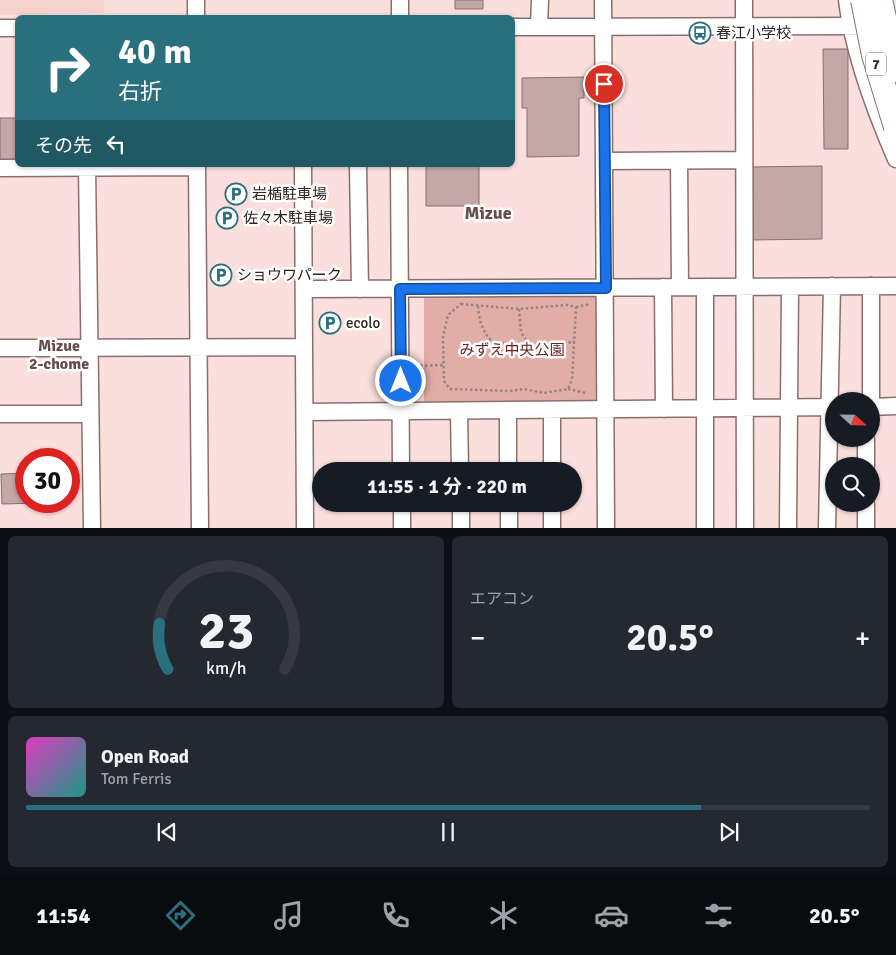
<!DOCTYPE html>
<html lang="ja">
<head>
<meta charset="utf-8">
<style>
	:root { --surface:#171b24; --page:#242831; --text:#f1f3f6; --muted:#9ea1a6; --line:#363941; --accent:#296f7d }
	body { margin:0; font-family:Signika,"Noto Sans JP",sans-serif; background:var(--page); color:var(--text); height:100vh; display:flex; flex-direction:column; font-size:19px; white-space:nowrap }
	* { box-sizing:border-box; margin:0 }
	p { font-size:16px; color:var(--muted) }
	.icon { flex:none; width:28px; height:28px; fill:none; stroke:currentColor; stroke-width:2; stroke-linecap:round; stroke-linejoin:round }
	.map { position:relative; height:528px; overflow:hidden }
	.side { display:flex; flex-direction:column; gap:8px; padding:8px; background:#0d0f14; flex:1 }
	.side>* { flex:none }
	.banner { position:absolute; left:15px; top:15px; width:500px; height:152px; border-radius:8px; box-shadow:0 1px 4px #0004; background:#296f7d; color:#fff; overflow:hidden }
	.needle { width:32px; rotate:112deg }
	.buttons { position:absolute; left:825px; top:392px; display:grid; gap:10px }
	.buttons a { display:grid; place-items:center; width:55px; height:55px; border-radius:50%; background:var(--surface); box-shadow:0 1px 4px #0004; font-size:25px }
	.speed { position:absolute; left:15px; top:448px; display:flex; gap:10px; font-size:25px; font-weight:700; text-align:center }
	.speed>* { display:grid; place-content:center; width:65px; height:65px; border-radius:50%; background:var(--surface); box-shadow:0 1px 4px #0004; line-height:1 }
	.speed .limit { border:8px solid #d22; background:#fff; color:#111 }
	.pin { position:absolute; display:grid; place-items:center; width:42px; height:42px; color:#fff; margin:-21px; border:2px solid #fff; border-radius:50%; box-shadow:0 1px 5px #0007 }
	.me { position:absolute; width:55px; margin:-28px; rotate:0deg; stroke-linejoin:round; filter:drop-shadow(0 0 4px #0008) }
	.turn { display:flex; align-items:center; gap:18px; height:105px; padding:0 20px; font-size:22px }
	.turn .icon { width:65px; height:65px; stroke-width:2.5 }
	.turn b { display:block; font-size:35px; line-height:42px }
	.then { display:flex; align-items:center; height:48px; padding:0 20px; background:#0003; gap:10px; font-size:19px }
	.big { font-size:38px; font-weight:700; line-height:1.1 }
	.side .tile { flex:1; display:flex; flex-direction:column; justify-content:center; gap:8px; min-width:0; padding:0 18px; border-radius:8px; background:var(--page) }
	.side .dial { align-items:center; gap:0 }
	.dial svg { height:130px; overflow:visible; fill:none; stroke:var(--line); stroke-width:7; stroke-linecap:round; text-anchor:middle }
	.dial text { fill:var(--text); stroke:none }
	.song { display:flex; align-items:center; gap:15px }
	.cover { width:60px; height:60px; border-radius:8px; background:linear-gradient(135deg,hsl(310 70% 55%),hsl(170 70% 35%)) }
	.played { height:5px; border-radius:2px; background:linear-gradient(90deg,var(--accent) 80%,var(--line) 80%) }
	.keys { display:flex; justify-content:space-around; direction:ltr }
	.heat { display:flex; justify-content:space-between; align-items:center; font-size:28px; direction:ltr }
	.side .tiles { flex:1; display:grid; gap:8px; grid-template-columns:1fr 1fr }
	.tile:last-child { grid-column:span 2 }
	.trip { position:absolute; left:312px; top:462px; width:270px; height:50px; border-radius:25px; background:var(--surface); box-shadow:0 1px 4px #0004; font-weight:700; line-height:50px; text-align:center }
	.tab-bar { display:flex; height:80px; justify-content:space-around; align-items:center; background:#090b0e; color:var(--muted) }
	.tab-bar .icon { width:35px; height:35px }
	.tab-bar .on { color:var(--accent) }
	.tab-bar b { font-size:22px; color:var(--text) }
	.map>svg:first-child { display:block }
</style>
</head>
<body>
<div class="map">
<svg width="896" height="528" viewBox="0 0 896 528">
	<rect width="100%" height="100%" fill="#fbdfdc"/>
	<path fill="#f6d2ce" d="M0,0H104V13L0,15Z"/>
	<path fill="#e3ada7" d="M424,292L598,294L600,398L597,407L424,409Z"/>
	<path fill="#c3a8a5" stroke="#89706d" d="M455,0H483V9H455Z
		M823,49H848V149H824Z
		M584,77V98H579V156L527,157V108H522V78Z
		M0,118H18V159L0,160Z
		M426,165H479V206H426Z
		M822,166V239L752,240L751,167Z
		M26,473V501H38V503L2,504L1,474Z"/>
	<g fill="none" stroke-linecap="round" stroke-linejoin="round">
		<g stroke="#89706e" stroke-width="19">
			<path id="minor" d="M400,0V18
				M603,0L606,528
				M744,0L745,528
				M847,0C853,50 876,113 896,159
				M196,18V0
				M512,27L878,26
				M539,27L540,0
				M0,28H18
				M605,161L744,160
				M679,161L680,287
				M197,165L200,528
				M303,165L305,528
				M358,165L360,289
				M399,165L401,471
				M0,168L197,167
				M87,168L92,528
				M871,286V407
				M663,287L664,409
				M304,289L896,286
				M0,348L304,347
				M871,407L896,406
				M508,410V471
				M552,410V471
				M459,411L460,471
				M305,412L834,407
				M0,414H90
				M866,466V439
				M402,504V528
				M461,504V528
				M509,504V528
				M552,504V528
				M705,528V287
				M788,528L790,287
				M827,528L832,286
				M866,528V504"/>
		</g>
		<path stroke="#988582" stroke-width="2.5" stroke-dasharray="2.5 2.5" stroke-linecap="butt" d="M461,304L519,309L567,305L576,307L572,380L568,389L544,393L524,389L510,391L450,389L444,381L443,337L448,315Z
			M478,306C479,321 482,330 492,342L530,346
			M576,307L590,304
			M519,309L521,332L530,346L546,350L574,341
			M415,366L444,365
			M568,389L586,393"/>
		<use href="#minor" stroke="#fff" stroke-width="16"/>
		<g stroke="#89706e" stroke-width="26" stroke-linecap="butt">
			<path id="highway-bridge" d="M863,0L874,55L896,127
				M880,0L896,70"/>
		</g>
		<use href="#highway-bridge" stroke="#fff" stroke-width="24"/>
	</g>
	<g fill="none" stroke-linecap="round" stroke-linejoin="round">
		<g stroke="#114b97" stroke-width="12">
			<path id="route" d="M401,381L400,289L606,288L604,84"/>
		</g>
		<use href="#route" stroke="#1a73e8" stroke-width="9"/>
	</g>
	<defs>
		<g id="bus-ring" transform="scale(1.125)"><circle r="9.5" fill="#fff" stroke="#296f7d" stroke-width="1.5"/><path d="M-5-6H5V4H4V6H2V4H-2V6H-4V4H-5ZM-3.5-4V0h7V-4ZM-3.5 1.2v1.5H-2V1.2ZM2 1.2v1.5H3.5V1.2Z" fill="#296f7d"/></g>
		<g id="parking-ring" transform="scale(1.125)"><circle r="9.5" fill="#fff" stroke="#296f7d" stroke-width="1.5"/><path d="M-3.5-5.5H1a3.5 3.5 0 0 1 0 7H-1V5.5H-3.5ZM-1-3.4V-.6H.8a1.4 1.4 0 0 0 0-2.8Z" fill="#296f7d"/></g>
	</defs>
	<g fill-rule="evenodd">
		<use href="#bus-ring" x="700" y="33"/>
		<use href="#parking-ring" x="236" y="194"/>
		<use href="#parking-ring" x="227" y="218"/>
		<use href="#parking-ring" x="221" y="275"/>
		<use href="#parking-ring" x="330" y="323"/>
	</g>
	<g text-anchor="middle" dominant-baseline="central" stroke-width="5" stroke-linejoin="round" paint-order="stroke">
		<rect fill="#fff" stroke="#6d6664" stroke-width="1" x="866" y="52.5" width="20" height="23" rx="4"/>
		<g font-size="14" font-weight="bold" fill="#2e2422">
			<text x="876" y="64">7</text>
		</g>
		<g font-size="15" fill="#2e2422" stroke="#fff" text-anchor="start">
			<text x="716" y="33">春江小学校</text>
			<text x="252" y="194">岩楯駐車場</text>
			<text x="243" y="218">佐々木駐車場</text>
			<text x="237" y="275">ショウワパーク</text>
			<text x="346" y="323">ecolo</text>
		</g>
		<g font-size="15" fill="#692220" stroke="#fff">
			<text x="512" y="350">みずえ中央公園</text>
		</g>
		<g font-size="16" font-weight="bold" fill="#644d4a" stroke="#fff">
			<text x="59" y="346">Mizue<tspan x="59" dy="18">2-chome</tspan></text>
		</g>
		<g font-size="18" font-weight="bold" fill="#644d4a" stroke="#fff">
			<text x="488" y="213">Mizue</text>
		</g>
	</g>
</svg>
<div class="buttons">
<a><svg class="needle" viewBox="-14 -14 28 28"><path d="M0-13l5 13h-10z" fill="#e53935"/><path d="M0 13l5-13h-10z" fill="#9ea1a6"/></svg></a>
<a><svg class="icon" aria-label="search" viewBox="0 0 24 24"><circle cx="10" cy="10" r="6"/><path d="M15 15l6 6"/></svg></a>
</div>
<div class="speed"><div class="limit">30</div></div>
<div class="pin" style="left:604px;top:84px;background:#d93025"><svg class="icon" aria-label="arrive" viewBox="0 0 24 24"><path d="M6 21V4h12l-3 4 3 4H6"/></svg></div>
<svg class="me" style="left:401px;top:381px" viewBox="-20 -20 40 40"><circle r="17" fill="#1a73e8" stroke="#fff" stroke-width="3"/><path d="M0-11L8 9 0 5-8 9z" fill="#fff"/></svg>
<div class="trip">11:55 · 1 分 · 220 m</div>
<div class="banner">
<div class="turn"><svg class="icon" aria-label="right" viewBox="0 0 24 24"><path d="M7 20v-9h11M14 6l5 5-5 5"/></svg><div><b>40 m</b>右折</div></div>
<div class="then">その先<svg class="icon" aria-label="left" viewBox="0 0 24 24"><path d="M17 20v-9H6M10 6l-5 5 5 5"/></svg></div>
</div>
</div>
<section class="side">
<div class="tiles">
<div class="tile dial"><svg viewBox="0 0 100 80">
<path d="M14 69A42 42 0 1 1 86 69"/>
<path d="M14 69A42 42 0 0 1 9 41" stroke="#296f7d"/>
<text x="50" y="56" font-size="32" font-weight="700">23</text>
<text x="50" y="72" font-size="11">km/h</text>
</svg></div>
<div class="tile"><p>エアコン</p>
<div class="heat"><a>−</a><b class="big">20.5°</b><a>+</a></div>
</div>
<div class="tile">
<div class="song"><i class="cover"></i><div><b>Open Road</b><p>Tom Ferris</p></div></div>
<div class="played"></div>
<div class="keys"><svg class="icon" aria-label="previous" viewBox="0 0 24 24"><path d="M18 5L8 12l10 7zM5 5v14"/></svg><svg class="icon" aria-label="pause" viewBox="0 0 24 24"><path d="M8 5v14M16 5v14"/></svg><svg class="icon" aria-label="next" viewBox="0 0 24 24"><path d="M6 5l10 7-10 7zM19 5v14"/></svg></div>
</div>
</div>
</section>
<nav class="tab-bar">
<b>11:54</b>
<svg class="icon on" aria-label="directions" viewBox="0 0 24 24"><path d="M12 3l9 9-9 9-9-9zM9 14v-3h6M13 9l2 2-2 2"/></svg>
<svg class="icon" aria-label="music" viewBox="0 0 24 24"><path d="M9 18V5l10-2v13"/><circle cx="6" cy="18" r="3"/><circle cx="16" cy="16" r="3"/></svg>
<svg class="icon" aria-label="phone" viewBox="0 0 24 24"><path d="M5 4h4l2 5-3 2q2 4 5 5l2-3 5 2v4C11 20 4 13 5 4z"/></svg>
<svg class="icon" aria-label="climate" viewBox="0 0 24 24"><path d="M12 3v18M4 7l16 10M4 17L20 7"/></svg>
<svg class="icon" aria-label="car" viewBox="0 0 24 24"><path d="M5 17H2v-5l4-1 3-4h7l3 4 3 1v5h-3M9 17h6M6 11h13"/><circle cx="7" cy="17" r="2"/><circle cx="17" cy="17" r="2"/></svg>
<svg class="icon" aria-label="filters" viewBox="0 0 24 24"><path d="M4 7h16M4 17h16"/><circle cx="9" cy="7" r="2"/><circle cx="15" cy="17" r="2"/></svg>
<b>20.5°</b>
</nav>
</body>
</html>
